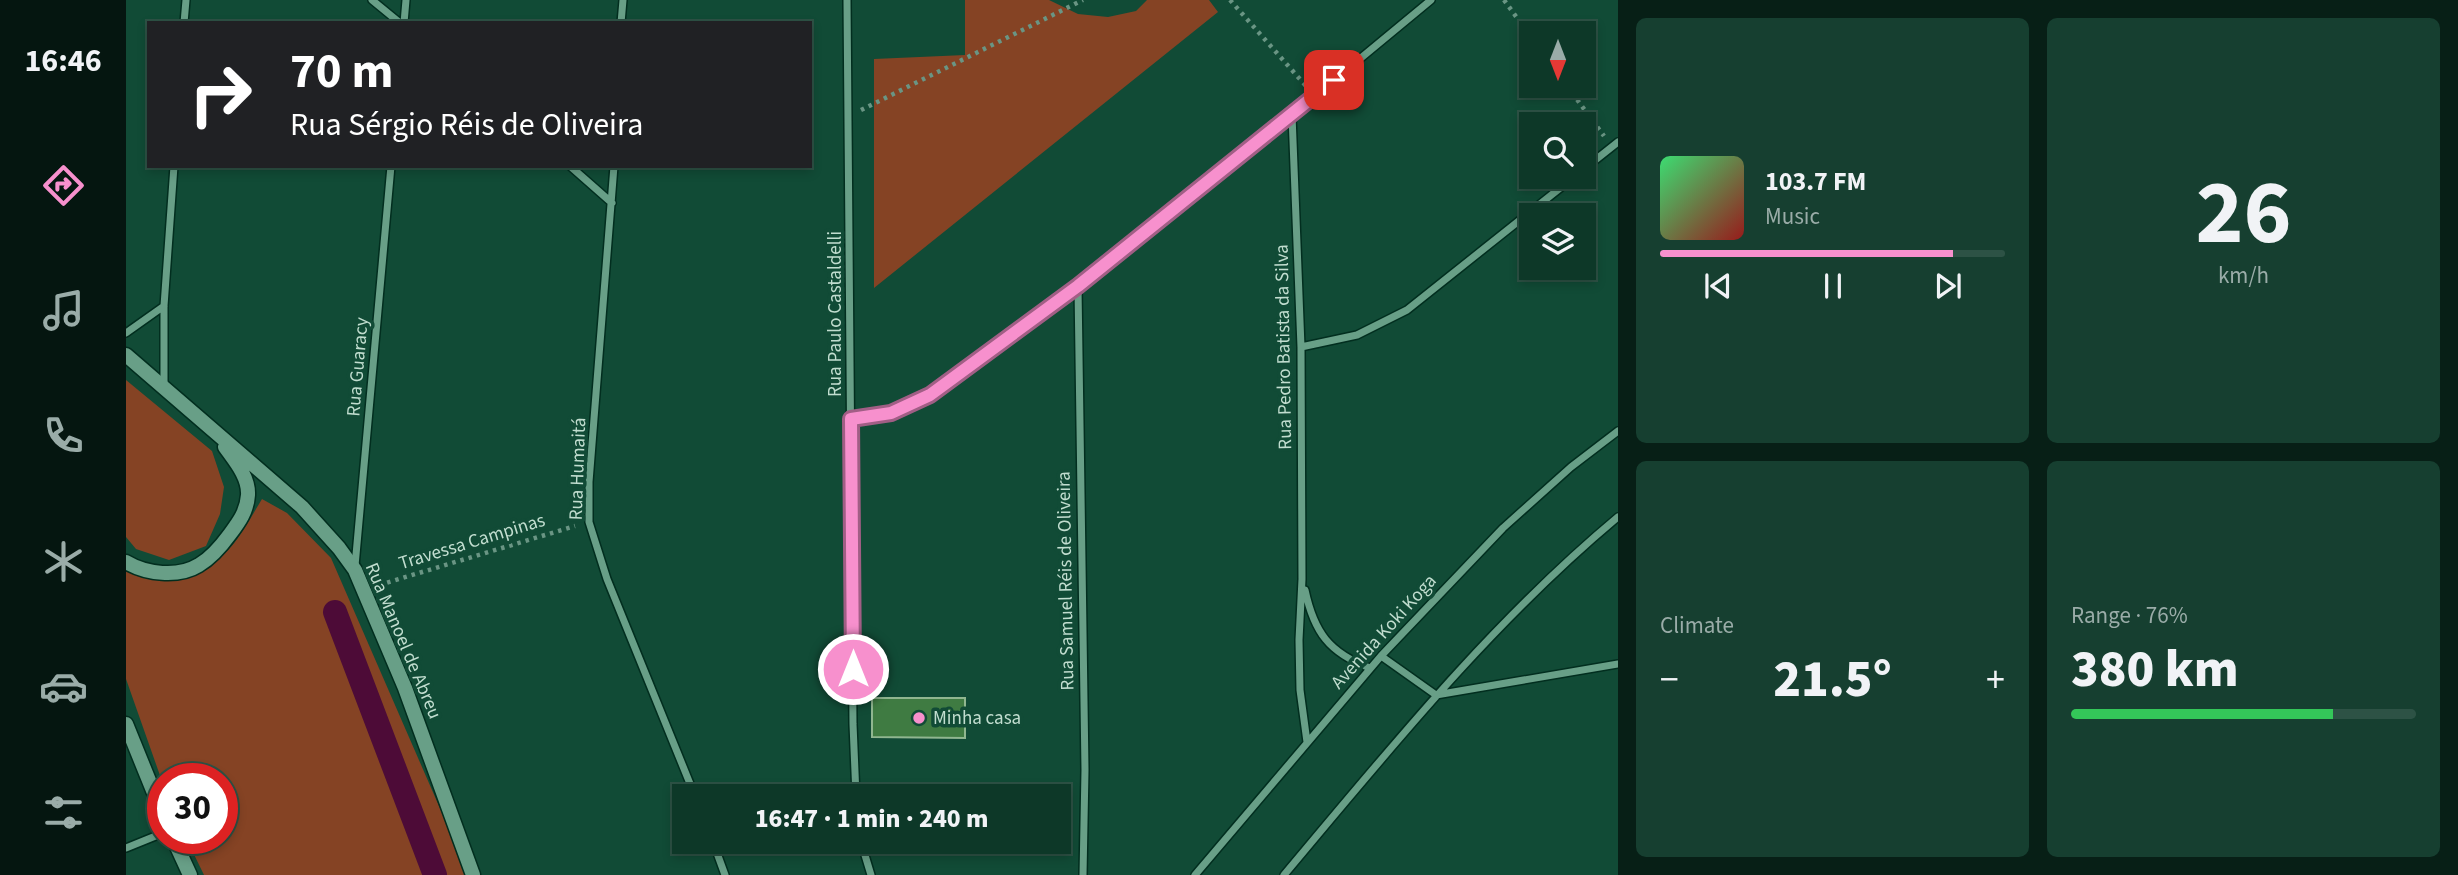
<!DOCTYPE html>
<html lang="en">
<head>
<meta charset="utf-8">
<style>
	:root { --surface:#0d3828; --page:#163f30; --text:#f1f3f6; --muted:#9aaca8; --line:#2d5245; --accent:#f790cd }
	body { margin:0; font-family:"Source Sans 3",sans-serif; background:var(--page); color:var(--text); height:100vh; display:flex; flex-direction:column; font-size:26px; white-space:nowrap }
	* { box-sizing:border-box; margin:0 }
	p { font-size:23px; color:var(--muted) }
	.icon { flex:none; width:38px; height:38px; fill:none; stroke:currentColor; stroke-width:2; stroke-linecap:round; stroke-linejoin:round }
	.map { position:relative; flex:1; overflow:hidden }
	.sheet { display:flex; flex-direction:column; gap:18px; padding:18px; background:#071f16; width:840px }
	.sheet>* { flex:none }
	.guide { position:absolute; left:21px; top:21px; width:665px; height:147px; border-radius:0px; box-shadow:0 4px 10px #0003,0 0 0 2px var(--line); background:#202124; color:#fff; overflow:hidden }
	.needle { width:46px; rotate:180deg }
	.controls { position:absolute; left:1393px; top:21px; display:grid; gap:14px }
	.controls a { display:grid; place-items:center; width:77px; height:77px; border-radius:0px; background:var(--surface); box-shadow:0 4px 10px #0003,0 0 0 2px var(--line); font-size:35px }
	.speed { position:absolute; left:21px; top:763px; display:flex; gap:14px; font-size:35px; font-weight:700; text-align:center }
	.speed>* { display:grid; place-content:center; width:91px; height:91px; border-radius:50%; background:var(--surface); box-shadow:0 4px 10px #0003,0 0 0 2px var(--line); line-height:1 }
	.speed .limit { border:10px solid #d22; background:#fff; color:#111 }
	.pin { position:absolute; display:grid; place-items:center; width:60px; height:60px; color:#fff; margin:-30px; border-radius:14px; box-shadow:0 4px 10px #0006 }
	.me { position:absolute; width:77px; margin:-38px; rotate:0deg; stroke-linejoin:round; filter:drop-shadow(0 0 5px #0008) }
	.turn { display:flex; align-items:center; gap:24px; height:147px; padding:0 28px; font-size:32px }
	.turn .icon { width:91px; height:91px; stroke-width:2.5 }
	.turn b { display:block; font-size:49px; line-height:60px }
	.big { font-size:52px; font-weight:800; line-height:1.1 }
	.sheet .widget { flex:1; display:flex; flex-direction:column; justify-content:center; gap:10px; min-width:0; padding:0 24px; border-radius:10px; background:var(--page) }
	.sheet .dial { align-items:center; gap:0 }
	.dial b { font-size:91px; line-height:1 }
	.song { display:flex; align-items:center; gap:21px }
	.cover { width:84px; height:84px; border-radius:10px; background:linear-gradient(135deg,hsl(140 70% 55%),hsl(0 70% 35%)) }
	.played { height:7px; border-radius:4px; background:linear-gradient(90deg,var(--accent) 85%,var(--line) 85%) }
	.keys { display:flex; justify-content:space-around; direction:ltr }
	.heat { display:flex; justify-content:space-between; align-items:center; font-size:38px; direction:ltr }
	.charge { height:10px; border-radius:5px; background:linear-gradient(90deg,#34c759 76%,var(--line) 0) }
	.sheet .tiles { flex:1; display:grid; gap:18px; grid-template-columns:repeat(2,1fr) }
	.trip { position:absolute; left:546px; top:784px; width:399px; height:70px; border-radius:0px; background:var(--surface); box-shadow:0 4px 10px #0003,0 0 0 2px var(--line); font-weight:800; line-height:70px; text-align:center }
	main { display:flex; flex:1; min-height:0 }
	.tab-bar { display:flex; flex-direction:column; width:126px; justify-content:space-around; align-items:center; background:#051610; color:var(--muted) }
	.tab-bar .icon { width:49px; height:49px }
	.tab-bar .active { color:var(--accent) }
	.tab-bar b { font-size:32px; color:var(--text) }
	.map>svg:first-child { display:block }
</style>
</head>
<body>
<main>
<nav class="tab-bar">
<b>16:46</b>
<svg class="icon active" aria-label="directions" viewBox="0 0 24 24"><path d="M12 3l9 9-9 9-9-9zM9 14v-3h6M13 9l2 2-2 2"/></svg>
<svg class="icon" aria-label="music" viewBox="0 0 24 24"><path d="M9 18V5l10-2v13"/><circle cx="6" cy="18" r="3"/><circle cx="16" cy="16" r="3"/></svg>
<svg class="icon" aria-label="phone" viewBox="0 0 24 24"><path d="M5 4h4l2 5-3 2q2 4 5 5l2-3 5 2v4C11 20 4 13 5 4z"/></svg>
<svg class="icon" aria-label="climate" viewBox="0 0 24 24"><path d="M12 3v18M4 7l16 10M4 17L20 7"/></svg>
<svg class="icon" aria-label="car" viewBox="0 0 24 24"><path d="M5 17H2v-5l4-1 3-4h7l3 4 3 1v5h-3M9 17h6M6 11h13"/><circle cx="7" cy="17" r="2"/><circle cx="17" cy="17" r="2"/></svg>
<svg class="icon" aria-label="filters" viewBox="0 0 24 24"><path d="M4 7h16M4 17h16"/><circle cx="9" cy="7" r="2"/><circle cx="15" cy="17" r="2"/></svg>
</nav>
<div class="map">
<svg width="1492" height="875" viewBox="0 0 1492 875">
	<rect width="100%" height="100%" fill="#114b36"/>
	<path fill="#854324" d="M839,0H923L952,14L982,17L1010,11L1021,0H1083L1092,12L748,288V59L839,55Z
		M0,380L86,451L98,487L94,514L80,546L43,560L10,549L0,537Z
		M136,499L161,513L205,558L343,875H78L60,838H96V779H37V784L0,679V570C39,588 74,581 103,549C116,535 126,515 136,499Z"/>
	<g fill="none" stroke-linecap="round" stroke-linejoin="round">
		<path stroke="#4d0b37" stroke-width="24" d="M209,612L309,875"/>
	</g>
	<path fill="#3f7b42" stroke="#90b690" stroke-width="2" d="M746,698H839V738L746,737Z"/>
	<g fill="none" stroke-linecap="round" stroke-linejoin="round">
		<g stroke="#022e1f" stroke-width="10">
			<path id="street" d="M246,0L274,23
				M721,0L727,724L730,796
				M58,23L60,0
				M278,23L280,0
				M495,23L497,0
				M1166,115L1175,347L1176,579L1173,640L1174,690L1181,742
				M444,166L486,203
				M488,166L463,482V522L481,579L569,796
				M1458,169L1492,142
				M952,287L959,770L957,875
				M0,333L38,306
				M1175,347L1231,335L1281,310L1448,177
				M38,386V306L48,166
				M725,419L765,413L804,395L952,287L1166,115L1305,0
				M229,566L265,166
				M1179,590C1188,632 1203,653 1244,668
				M1255,656L1310,695L1492,664
				M587,842L599,875
				M735,842L745,875
				M0,848L37,833
				M1069,875L1255,656L1377,528L1445,467L1492,431
				M1158,875C1263,750 1366,622 1492,517"/>
		</g>
		<g stroke="#022e1f" stroke-width="17">
			<path id="secondary" d="M0,355L176,507L213,548L229,570L279,688L347,875
				M0,562C20,574 52,578 73,565C85,558 96,545 104,534C113,522 121,511 122,495C123,477 109,461 99,447
				M0,724L37,815
				M47,838L64,875"/>
		</g>
		<path stroke="#6a9584" stroke-width="4.5" stroke-dasharray="3.5 5" stroke-linecap="butt" d="M1104,0L1180,86
			M1378,0L1405,37
			M1441,86L1478,136
			M735,110L957,0
			M253,585L449,526"/>
		<use href="#street" stroke="#689f87" stroke-width="7"/>
		<use href="#secondary" stroke="#689f87" stroke-width="14"/>
	</g>
	<g fill="none" stroke-linecap="round" stroke-linejoin="round">
		<g stroke="#a15e85" stroke-width="18">
			<path id="route" d="M727,669L725,419L765,413L804,395L952,286L1208,80"/>
		</g>
		<use href="#route" stroke="#f790cd" stroke-width="12"/>
	</g>
	<circle fill="#f790cd" stroke="#114b36" stroke-width="2.5" cx="793" cy="718" r="7"/>
	<g text-anchor="middle" dominant-baseline="central" stroke-width="7" stroke-linejoin="round" paint-order="stroke">
		<g font-size="19" fill="#c1ddcf" stroke="#114b36">
			<text transform="translate(709 314) rotate(-90)">Rua Paulo Castaldelli</text>
			<text transform="translate(1158 347) rotate(-91)">Rua Pedro Batista da Silva</text>
			<text transform="translate(232 367) rotate(-85)">Rua Guaracy</text>
			<text transform="translate(452 469) rotate(-88)">Rua Humaitá</text>
			<text transform="translate(346 542) rotate(-17)">Travessa Campinas</text>
			<text transform="translate(940 581) rotate(-91)">Rua Samuel Réis de Oliveira</text>
			<text transform="translate(1258 632) rotate(-48)">Avenida Koki Koga</text>
			<text transform="translate(277 641) rotate(67)">Rua Manoel de Abreu</text>
		</g>
		<g font-size="19" fill="#c1ddcf" stroke="#114b36" text-anchor="start">
			<text x="807" y="718">Minha casa</text>
		</g>
	</g>
</svg>
<div class="controls">
<a><svg class="needle" viewBox="-14 -14 28 28"><path d="M0-13l5 13h-10z" fill="#e53935"/><path d="M0 13l5-13h-10z" fill="#9aaca8"/></svg></a>
<a><svg class="icon" aria-label="search" viewBox="0 0 24 24"><circle cx="10" cy="10" r="6"/><path d="M15 15l6 6"/></svg></a>
<a><svg class="icon" aria-label="layers" viewBox="0 0 24 24"><path d="M12 4l9 5-9 5-9-5zM3 14l9 5 9-5"/></svg></a>
</div>
<div class="speed"><div class="limit">30</div></div>
<div class="pin" style="left:1208px;top:80px;background:#d93025"><svg class="icon" aria-label="arrive" viewBox="0 0 24 24"><path d="M6 21V4h12l-3 4 3 4H6"/></svg></div>
<svg class="me" style="left:727px;top:669px" viewBox="-20 -20 40 40"><circle r="17" fill="#f790cd" stroke="#fff" stroke-width="3"/><path d="M0-11L8 9 0 5-8 9z" fill="#fff"/></svg>
<div class="trip">16:47 · 1 min · 240 m</div>
<div class="guide">
<div class="turn"><svg class="icon" aria-label="right" viewBox="0 0 24 24"><path d="M7 20v-9h11M14 6l5 5-5 5"/></svg><div><b>70 m</b>Rua Sérgio Réis de Oliveira</div></div>
</div>
</div>
<section class="sheet">
<div class="tiles">
<div class="widget">
<div class="song"><i class="cover"></i><div><b>103.7 FM</b><p>Music</p></div></div>
<div class="played"></div>
<div class="keys"><svg class="icon" aria-label="previous" viewBox="0 0 24 24"><path d="M18 5L8 12l10 7zM5 5v14"/></svg><svg class="icon" aria-label="pause" viewBox="0 0 24 24"><path d="M8 5v14M16 5v14"/></svg><svg class="icon" aria-label="next" viewBox="0 0 24 24"><path d="M6 5l10 7-10 7zM19 5v14"/></svg></div>
</div>
<div class="widget dial"><b>26</b><p>km/h</p></div>
<div class="widget"><p>Climate</p>
<div class="heat"><a>−</a><b class="big">21.5°</b><a>+</a></div>
</div>
<div class="widget"><p>Range · 76%</p><b class="big">380 km</b><div class="charge"></div></div>
</div>
</section>
</main>
</body>
</html>
